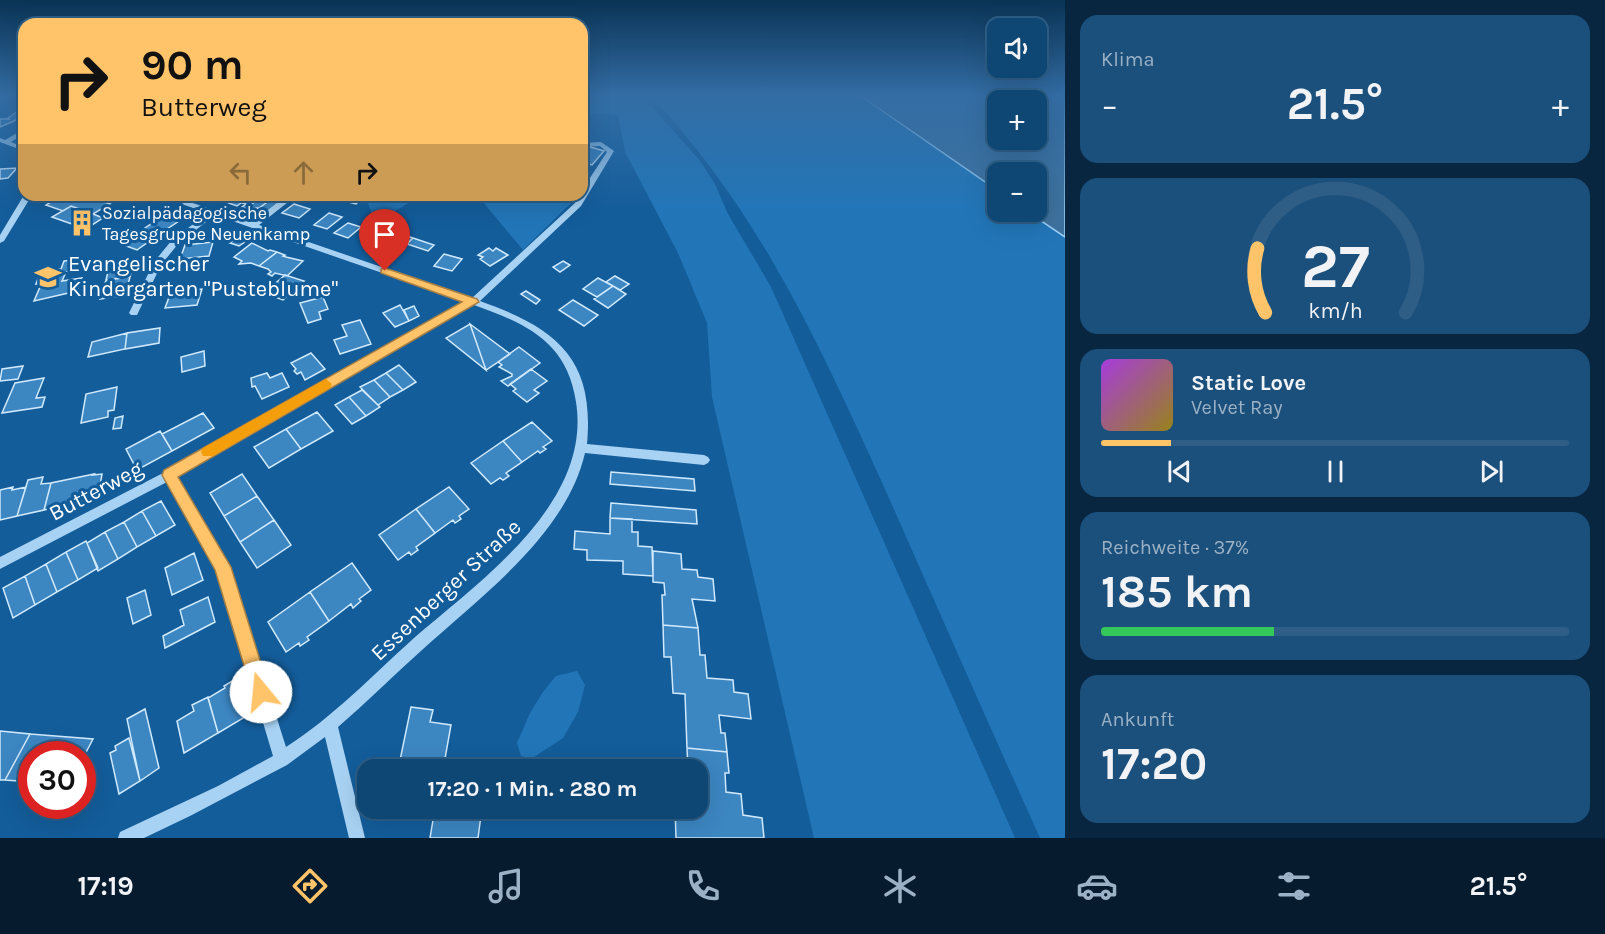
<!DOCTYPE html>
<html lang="de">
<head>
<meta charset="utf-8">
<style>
	:root { --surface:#0e4674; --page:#1c507c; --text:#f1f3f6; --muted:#9bb1c5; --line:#2e5e86; --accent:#ffc46a }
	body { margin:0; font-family:Karla,sans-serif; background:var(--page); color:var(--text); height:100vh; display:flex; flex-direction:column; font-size:22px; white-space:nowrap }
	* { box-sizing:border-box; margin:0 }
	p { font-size:20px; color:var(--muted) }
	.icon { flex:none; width:33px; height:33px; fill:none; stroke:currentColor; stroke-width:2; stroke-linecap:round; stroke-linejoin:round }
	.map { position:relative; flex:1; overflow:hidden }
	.drawer { display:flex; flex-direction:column; gap:15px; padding:15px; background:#082640; width:540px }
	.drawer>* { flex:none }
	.hud { position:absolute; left:18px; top:18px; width:570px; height:183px; border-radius:18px; box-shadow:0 6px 24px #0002,0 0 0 2px var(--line); background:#ffc46a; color:#111; overflow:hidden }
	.buttons { position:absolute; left:987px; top:18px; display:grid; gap:12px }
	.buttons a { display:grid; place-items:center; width:60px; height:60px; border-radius:12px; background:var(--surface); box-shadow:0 6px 24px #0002,0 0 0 2px var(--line); font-size:30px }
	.speed { position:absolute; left:18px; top:741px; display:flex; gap:12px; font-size:30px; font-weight:700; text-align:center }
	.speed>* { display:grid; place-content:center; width:78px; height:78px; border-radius:50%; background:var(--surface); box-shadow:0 6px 24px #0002,0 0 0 2px var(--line); line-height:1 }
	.speed .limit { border:9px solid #d22; background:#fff; color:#111 }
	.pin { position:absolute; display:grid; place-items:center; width:51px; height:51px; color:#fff; margin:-62px -26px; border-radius:50% 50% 50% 0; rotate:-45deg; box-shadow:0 0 6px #0007 }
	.pin .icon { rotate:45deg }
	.me { position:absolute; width:66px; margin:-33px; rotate:343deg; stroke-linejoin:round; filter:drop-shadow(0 0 4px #0008) }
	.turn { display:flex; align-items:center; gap:21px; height:126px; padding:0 24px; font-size:27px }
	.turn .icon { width:78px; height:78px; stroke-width:2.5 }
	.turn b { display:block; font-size:42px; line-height:51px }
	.lanes { display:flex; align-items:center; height:57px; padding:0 24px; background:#0003; justify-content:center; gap:30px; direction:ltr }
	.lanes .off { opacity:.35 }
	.big { font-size:45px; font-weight:700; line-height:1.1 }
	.drawer .card { flex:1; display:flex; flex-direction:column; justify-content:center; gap:9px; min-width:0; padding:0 21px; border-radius:18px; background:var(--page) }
	.drawer .dial { align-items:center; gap:0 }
	.dial svg { height:156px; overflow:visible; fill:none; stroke:var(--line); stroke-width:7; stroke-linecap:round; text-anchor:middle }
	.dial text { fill:var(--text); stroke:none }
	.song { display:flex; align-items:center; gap:18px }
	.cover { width:72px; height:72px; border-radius:9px; background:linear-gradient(135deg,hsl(280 70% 55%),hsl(50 70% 35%)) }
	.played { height:6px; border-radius:3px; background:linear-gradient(90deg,var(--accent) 15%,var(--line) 15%) }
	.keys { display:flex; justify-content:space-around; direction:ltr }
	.heat { display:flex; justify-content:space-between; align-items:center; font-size:33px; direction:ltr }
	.charge { height:9px; border-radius:4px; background:linear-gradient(90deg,#34c759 37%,var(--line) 0) }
	.trip { position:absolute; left:357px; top:759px; width:351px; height:60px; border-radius:18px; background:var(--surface); box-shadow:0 6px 24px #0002,0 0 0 2px var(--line); font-weight:700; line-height:60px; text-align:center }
	.dock { display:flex; height:96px; justify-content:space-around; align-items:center; background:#061c2e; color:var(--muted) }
	.dock .icon { width:42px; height:42px }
	.dock .current { color:var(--accent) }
	.dock b { font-size:27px; color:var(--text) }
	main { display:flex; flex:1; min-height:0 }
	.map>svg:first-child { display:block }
</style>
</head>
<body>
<main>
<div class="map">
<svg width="1065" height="838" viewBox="0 0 1065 838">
	<rect width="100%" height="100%" fill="#135d9b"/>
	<path fill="#2276b8" d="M582,94H641L701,162L715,184L728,214L771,287L1015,838H814L712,397L707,323L678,253L625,152L618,115L582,113Z
		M649,94H858L997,190L998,212H1028L1065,237V838H1040C989,725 939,611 889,498C822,350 762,214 649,94Z
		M364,195H422L390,214L372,213Z
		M477,195H576L572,202L523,250Z
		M577,671L585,685L578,712L563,738L531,759L521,756L517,743L530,713L543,692L556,676Z"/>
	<path fill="#3e729e" stroke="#9acff6" stroke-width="1.5" fill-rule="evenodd" d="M858,94H1065V237L1028,212H1036V172H998L997,190ZM998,100H1036V140H998Z"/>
	<path fill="#3c86c2" stroke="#d0e9fd" stroke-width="1.5" d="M21,109H24V112L14,121L0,127V119H9L8,118Z
		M587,146L604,151L592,165L582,162V152Z
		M17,168L8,178L0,179V169Z
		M62,195H85L110,204L93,214L71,206L63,211L46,205Z
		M232,195H246L250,196L237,206L223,201Z
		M253,195H265L246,208L242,207L246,204L242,203Z
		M265,195L273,198L259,208H246Z
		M346,195L361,199L356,204L340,200Z
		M273,198L282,200L268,211H255Z
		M294,204L310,209L299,218L282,213Z
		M71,206L93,214L103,218L86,229L52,217Z
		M329,213L342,217L327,229L314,225Z
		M163,216L179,221L158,235L142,230Z
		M348,223L361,227L348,238L334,233Z
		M384,229L399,233L413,238L400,250L371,241Z
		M142,230L158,235L137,250L121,244Z
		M242,234L252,237L239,246L230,243Z
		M413,238L434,245L428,251L407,244Z
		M213,242L209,256L180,259L185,245Z
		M252,243L268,251L270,250L277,252L259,266L251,263L239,264L242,261L234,257Z
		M489,248L493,251L496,248L508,255L490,266L480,259L483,257L478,255Z
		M277,252L285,255L283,256L286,257L303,261L287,276L275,273L272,276L268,274L271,272L268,269L259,266Z
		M444,254L462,259L452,271L434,266Z
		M83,259L79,270L66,272L62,281L82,278L77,291L34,301L40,287L54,286L56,281L36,284L41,271L61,269L64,261Z
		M134,259L130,277L106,280L110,263Z
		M563,261L570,265L560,272L553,267Z
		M285,275L304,281L283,300L264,293Z
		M615,276L629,284L620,290L606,282Z
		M130,277L125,295L100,299L106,280Z
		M598,278L613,286L597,297L583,289Z
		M613,286L626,294L608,308L594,299Z
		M202,289L197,305L165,308L171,292Z
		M526,291L540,300L536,304L521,294Z
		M323,297L328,309L319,312L321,319L308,323L300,303Z
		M573,300L598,315L584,326L559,310Z
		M400,305L409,321L395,327L383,313Z
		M414,306L419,316L409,321L404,310Z
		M360,320L371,344L340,354L334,340L347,336L342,325Z
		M470,324L486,370L446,338Z
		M470,324L510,354L486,370Z
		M160,328L159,343L125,349L127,333Z
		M127,333L125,349L88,357L92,342Z
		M519,347L540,363L508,386L501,381L512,376V374L499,367L502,365L498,362Z
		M204,351L205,366L182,372L181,357Z
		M311,353L325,369L305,380L301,372L297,374L294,371L296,369L291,363Z
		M399,365L416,382L403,390L386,373Z
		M23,366L18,379L0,381L2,369Z
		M531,369L547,381L534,390L539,393L527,402L513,391L516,389L510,384Z
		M267,373L270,378L282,373L289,387L262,399L255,386L252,387L251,378Z
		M386,373L403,390L390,397L374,380Z
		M44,378L36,398L45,397L42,407L2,413L15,383Z
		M374,380L390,397L378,405L360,387Z
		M117,387L114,410L108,411V417L81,423L86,394Z
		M362,390L380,407L366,416L349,397Z
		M349,397L366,416L352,424L335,405Z
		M317,412L333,431L301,449L286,429Z
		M203,413L214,428L172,451L162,434Z
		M123,416L121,428L113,429L115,418Z
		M532,422L552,441L543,447L546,449L540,453L538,451L522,462L503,441Z
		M286,429L301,449L269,468L254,447Z
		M160,431L172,451L137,470L126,449Z
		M503,441L522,462L506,473L509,476L503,480L500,478L491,484L471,463Z
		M611,472L694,479L695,491L610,484Z
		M94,474L93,475L102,474L98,498L44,510L51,483Z
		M242,474L257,496L224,516L210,493Z
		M43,477L41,484L51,483L44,510L17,516L28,480Z
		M13,487L12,490L26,487L17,516L0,520V490Z
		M449,487L469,509L459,516L461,519L455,523L453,520L435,533L416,509Z
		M257,496L274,520L240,542L224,516Z
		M161,501L175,525L156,536L142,511Z
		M611,503L696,510L697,524L610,518Z
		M416,509L435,533L416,547L418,550L411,555L409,552L398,560L379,535Z
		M142,511L156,536L137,547L124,522Z
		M610,518L632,519V532H638V546L652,547L653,576L623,574V561L587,560V550L574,549L575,531L610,534Z
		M274,520L291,545L257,568L240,542Z
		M124,522L137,547L118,559L105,532Z
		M105,532L118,559L98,571L87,543Z
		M86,541L98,568L78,580L66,552Z
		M653,551L681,554L682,569L697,570L698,577L713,579L715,601L692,599L698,628L663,625L662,595H665L664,583L653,582Z
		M66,552L78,580L57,592L46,564Z
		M194,553L203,580L172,595L165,568Z
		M352,563L371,590L359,599L361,601L353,608L351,604L329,621L310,592Z
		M46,564L57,592L35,605L25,576Z
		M25,576L35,605L13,618L3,588Z
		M145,590L151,615L133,624L127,598Z
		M310,592L329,621L307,637L309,640L300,646L299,643L286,652L268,622Z
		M208,597L215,622L165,648L163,636L184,625L180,610Z
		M663,625L698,628L700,655H705L707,678L733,680L734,692L748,694L751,719L719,715L721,733H725L727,752L687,748L685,694L673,693L671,657H664Z
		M234,680L245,717L218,733L208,698L225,688L224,686Z
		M208,697L218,733L184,753L177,721L194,711L192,705Z
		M411,707L433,710L430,722L451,725L443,770H398Z
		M145,709L159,768L140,781L127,719Z
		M0,731L30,734L5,780H0Z
		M30,734L93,739L82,760V754H32V782L5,780Z
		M129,738L140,781L119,794L110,753L116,750L115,746Z
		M687,748L727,752L729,773H725L726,792L741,794L743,815L762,818L764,838H676L675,808H698V770H688Z
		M435,808H482L478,838H430Z"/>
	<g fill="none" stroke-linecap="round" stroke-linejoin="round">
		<path fill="#a8d2f3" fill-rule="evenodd" d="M24,129V134L11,142L24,147V151L0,142V138L5,140Z
			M582,143L601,142L614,151L581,206L480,301C555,328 595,357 587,444L704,455L708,457L710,460L708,463L704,465L585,453C566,535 481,596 422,650C394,675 367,702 338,727L365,838H349L325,737L287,765L190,816L144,838H118L120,832L218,786L273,756L217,569L167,482L0,569V557L165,472L434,318L466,302L215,215L178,244L161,265L137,315H131L129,313L154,262L172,240L208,213L155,195H167L253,222L288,195H297L259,225L472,298L575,203L579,195H582V190L607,152L600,146L582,147ZM474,305C527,324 567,342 576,402C592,503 481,580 414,638C372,676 333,717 286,747L229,567L176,477L440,322Z
			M24,195H32L4,241L0,243V235Z"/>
	</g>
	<linearGradient id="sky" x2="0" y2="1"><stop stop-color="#0a3355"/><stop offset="0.45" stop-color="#336da4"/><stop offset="1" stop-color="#336da4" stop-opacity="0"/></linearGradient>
	<rect width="1065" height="211" fill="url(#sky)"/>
	<path fill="#ffc46a" stroke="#a67f45" stroke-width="1.5" d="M385,268L477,299L479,302L178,477L231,567L270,692L268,699L261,702L255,699L252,692L215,570L162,475L164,470L462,302L381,273V269Z"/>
	<path fill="#f59e0b" d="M326,379L332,384L330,388L213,456H203L201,452L203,448Z"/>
	<defs>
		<g id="building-bare" transform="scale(2.07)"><path d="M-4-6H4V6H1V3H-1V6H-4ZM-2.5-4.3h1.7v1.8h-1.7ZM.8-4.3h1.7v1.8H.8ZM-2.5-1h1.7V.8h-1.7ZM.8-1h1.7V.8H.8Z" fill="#ffc46a" stroke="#135d9b" stroke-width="2.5" paint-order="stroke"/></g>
		<g id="school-bare" transform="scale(2.07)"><path d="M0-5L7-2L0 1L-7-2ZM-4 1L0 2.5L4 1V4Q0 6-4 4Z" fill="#ffc46a" stroke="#135d9b" stroke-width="2.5" paint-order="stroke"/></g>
	</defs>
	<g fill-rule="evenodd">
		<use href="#building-bare" x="82" y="223"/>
		<use href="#school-bare" x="48" y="277"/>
	</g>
	<g text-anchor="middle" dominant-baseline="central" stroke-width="6" stroke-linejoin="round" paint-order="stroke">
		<g font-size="18" fill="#fff" stroke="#135d9b" text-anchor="start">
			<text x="102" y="213">Sozialpädagogische<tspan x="102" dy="21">Tagesgruppe Neuenkamp</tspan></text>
		</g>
		<g font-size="22" fill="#fff" stroke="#135d9b" text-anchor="start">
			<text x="68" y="264">Evangelischer<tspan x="68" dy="25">Kindergarten "Pusteblume"</tspan></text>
		</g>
		<g font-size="22" fill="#fff" stroke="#135d9b">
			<text transform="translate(96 491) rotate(-28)">Butterweg</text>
			<text transform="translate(446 590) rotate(-43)">Essenberger Straße</text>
		</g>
	</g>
</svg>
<div class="buttons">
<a><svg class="icon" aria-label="sound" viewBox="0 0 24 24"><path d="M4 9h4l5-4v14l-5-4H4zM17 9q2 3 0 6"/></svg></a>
<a>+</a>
<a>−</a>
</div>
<div class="speed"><div class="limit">30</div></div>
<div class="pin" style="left:385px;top:271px;background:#d93025"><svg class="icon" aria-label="arrive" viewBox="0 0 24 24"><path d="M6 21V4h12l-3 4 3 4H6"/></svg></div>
<svg class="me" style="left:261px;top:692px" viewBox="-20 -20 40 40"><circle r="19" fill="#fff"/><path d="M0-13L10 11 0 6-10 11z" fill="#ffc46a"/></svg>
<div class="trip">17:20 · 1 Min. · 280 m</div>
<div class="hud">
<div class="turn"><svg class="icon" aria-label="right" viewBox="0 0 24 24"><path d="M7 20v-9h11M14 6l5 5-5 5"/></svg><div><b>90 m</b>Butterweg</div></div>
<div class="lanes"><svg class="icon off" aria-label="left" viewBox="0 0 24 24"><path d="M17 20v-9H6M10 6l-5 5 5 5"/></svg><svg class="icon off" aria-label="ahead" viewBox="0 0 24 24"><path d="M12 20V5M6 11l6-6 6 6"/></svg><svg class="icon" aria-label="right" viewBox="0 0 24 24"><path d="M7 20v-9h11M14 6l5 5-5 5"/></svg></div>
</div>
</div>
<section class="drawer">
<div class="card"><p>Klima</p>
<div class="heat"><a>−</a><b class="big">21.5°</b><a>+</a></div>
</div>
<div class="card dial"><svg viewBox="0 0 100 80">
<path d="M14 69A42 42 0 1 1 86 69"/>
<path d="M14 69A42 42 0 0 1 10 36" stroke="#ffc46a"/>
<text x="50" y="56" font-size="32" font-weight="700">27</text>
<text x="50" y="72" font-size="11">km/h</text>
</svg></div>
<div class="card">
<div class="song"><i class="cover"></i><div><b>Static Love</b><p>Velvet Ray</p></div></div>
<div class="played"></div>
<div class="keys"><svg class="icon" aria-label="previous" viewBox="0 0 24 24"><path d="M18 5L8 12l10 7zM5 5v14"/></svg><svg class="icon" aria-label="pause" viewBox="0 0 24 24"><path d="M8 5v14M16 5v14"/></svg><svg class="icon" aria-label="next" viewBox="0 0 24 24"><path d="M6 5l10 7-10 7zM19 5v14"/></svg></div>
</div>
<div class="card"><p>Reichweite · 37%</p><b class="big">185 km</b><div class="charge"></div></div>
<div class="card"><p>Ankunft</p><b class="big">17:20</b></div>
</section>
</main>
<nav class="dock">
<b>17:19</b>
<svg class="icon current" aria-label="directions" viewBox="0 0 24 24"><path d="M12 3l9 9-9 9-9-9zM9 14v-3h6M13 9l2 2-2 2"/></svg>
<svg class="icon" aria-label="music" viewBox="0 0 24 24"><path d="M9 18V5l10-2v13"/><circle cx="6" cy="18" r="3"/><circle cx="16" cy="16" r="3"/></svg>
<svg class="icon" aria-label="phone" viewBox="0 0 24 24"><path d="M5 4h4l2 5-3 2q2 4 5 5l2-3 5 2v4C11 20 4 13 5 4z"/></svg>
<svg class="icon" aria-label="climate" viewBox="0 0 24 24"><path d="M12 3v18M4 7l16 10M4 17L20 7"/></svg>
<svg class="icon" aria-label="car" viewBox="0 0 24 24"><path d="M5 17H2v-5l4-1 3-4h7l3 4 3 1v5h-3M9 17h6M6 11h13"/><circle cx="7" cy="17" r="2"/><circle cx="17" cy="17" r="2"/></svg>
<svg class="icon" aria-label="filters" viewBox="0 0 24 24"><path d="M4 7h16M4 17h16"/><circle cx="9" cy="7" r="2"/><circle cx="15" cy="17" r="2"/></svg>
<b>21.5°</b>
</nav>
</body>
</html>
